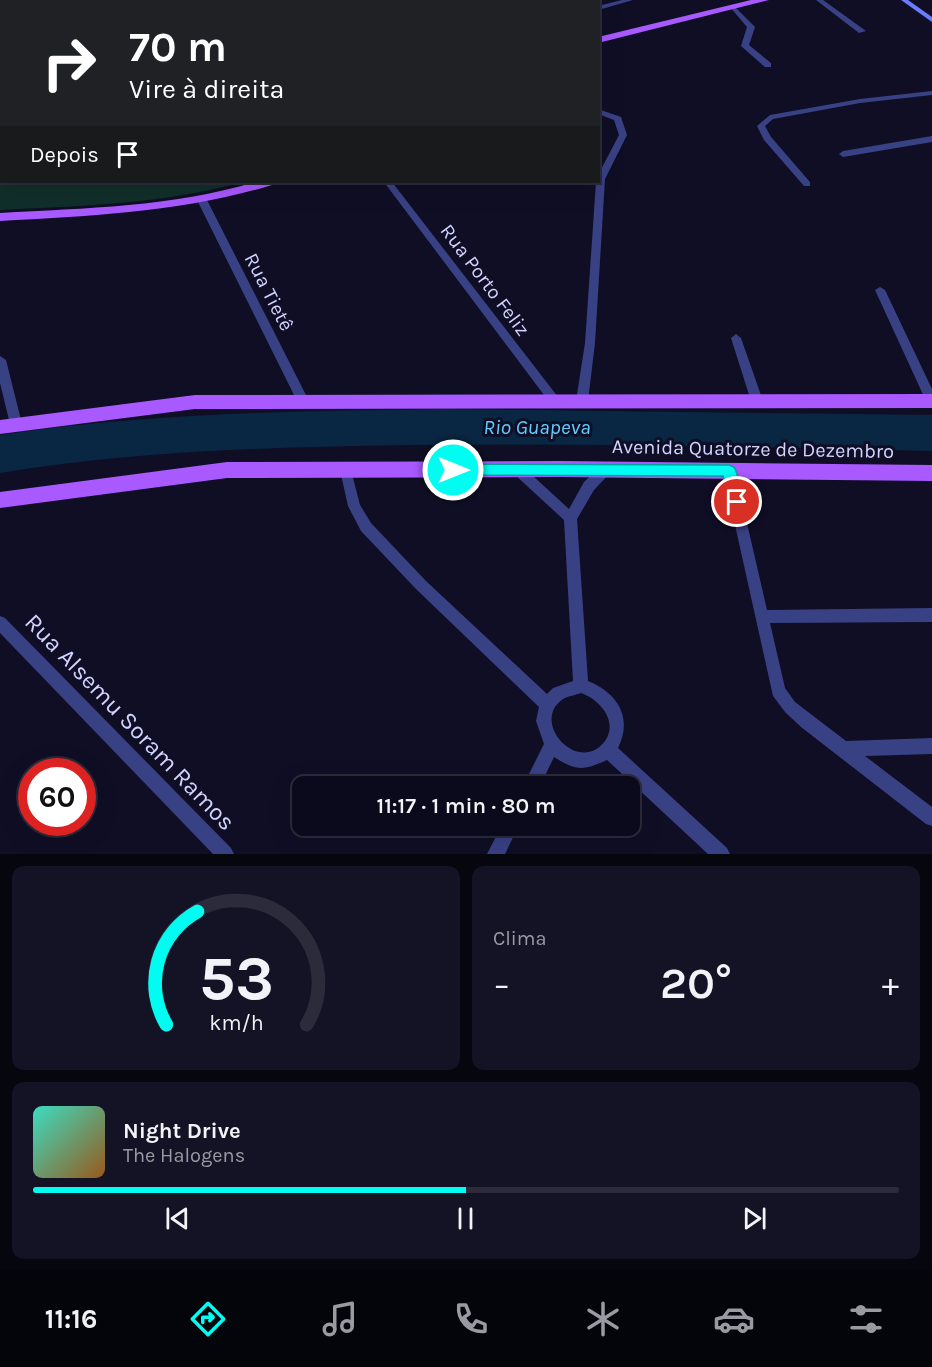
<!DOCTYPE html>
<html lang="pt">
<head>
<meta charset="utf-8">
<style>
	:root { --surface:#0b0a1c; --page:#141325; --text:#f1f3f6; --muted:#9a9aa3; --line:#2b2b3b; --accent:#00fdf1 }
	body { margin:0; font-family:Karla,sans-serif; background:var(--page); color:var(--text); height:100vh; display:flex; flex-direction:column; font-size:22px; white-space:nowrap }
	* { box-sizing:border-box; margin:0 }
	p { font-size:20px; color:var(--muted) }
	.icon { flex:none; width:33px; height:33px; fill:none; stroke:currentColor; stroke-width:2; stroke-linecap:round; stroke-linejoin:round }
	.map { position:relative; height:854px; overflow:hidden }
	.details { display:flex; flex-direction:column; gap:12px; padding:12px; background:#06060f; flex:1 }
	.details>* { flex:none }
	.guide { position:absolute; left:0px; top:0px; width:600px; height:183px; box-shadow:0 6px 24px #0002,0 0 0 2px var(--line); background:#202124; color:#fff; overflow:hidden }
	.speed { position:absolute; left:18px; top:758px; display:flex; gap:12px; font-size:30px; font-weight:700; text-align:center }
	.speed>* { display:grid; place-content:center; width:78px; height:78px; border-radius:50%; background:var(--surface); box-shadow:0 6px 24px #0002,0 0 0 2px var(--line); line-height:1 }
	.speed .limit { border:9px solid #d22; background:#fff; color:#111 }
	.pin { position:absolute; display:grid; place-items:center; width:51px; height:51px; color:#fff; margin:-26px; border:3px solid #fff; border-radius:50%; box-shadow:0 2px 6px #0007 }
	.me { position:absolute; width:66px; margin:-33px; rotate:90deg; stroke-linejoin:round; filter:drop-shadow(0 0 4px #0008) }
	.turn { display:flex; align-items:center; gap:21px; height:126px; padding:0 30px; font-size:27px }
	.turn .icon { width:78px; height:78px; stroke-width:2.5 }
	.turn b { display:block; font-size:42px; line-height:51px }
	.then { display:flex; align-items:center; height:57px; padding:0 30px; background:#0003; gap:12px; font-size:22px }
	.big { font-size:45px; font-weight:600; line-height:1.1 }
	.details .widget { flex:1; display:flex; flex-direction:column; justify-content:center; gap:9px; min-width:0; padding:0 21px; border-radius:12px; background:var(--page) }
	.details .dial { align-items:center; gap:0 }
	.dial svg { height:156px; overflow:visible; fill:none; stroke:var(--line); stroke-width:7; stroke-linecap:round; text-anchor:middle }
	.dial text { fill:var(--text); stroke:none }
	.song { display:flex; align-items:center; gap:18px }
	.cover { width:72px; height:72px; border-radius:9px; background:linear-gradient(135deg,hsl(170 70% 55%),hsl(30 70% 35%)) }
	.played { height:6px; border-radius:3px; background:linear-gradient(90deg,var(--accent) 50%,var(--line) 50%) }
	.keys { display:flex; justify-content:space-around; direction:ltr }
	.heat { display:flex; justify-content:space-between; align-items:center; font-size:33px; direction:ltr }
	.details .tiles { flex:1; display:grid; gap:12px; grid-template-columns:1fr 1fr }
	.widget:last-child { grid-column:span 2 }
	.trip { position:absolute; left:292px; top:776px; width:348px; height:60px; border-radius:12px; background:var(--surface); box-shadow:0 6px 24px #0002,0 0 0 2px var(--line); font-weight:600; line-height:60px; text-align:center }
	.menu { display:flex; height:96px; justify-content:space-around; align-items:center; background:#04040b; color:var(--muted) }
	.menu .icon { width:42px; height:42px }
	.menu .on { color:var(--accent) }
	.menu b { font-size:27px; color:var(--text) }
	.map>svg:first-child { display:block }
</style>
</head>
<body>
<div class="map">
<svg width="932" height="854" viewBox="0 0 932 854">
	<rect width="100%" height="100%" fill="#0f0e25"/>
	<path fill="#112f2a" d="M0,179L2,182H242C164,204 81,206 0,210Z"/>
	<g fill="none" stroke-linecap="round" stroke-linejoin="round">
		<path fill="#092743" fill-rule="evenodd" d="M444,409L932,415V451C757,447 582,443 407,445C270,447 135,451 0,473V435C147,413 295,411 444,409Z"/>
		<path fill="#394185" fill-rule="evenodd" d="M816,0H823L866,31L859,33Z
			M733,5L755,27L749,45L771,63V67H765L741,46L747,27L730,7Z
			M932,91V95L860,103L773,119L765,126L771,137L810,182V186H804L764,140L757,126L770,115L860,99Z
			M598,109L621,117L627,135L605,179L595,343L588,401L582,405L576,401L585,343L596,182H598V175L619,135L614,120L598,114Z
			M932,136V142L843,157L839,154L843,151Z
			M880,287L885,290L932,389V405L926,401L875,290Z
			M736,334L741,338L763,401L761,404L757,405L751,401L731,338Z
			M729,466L733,467L735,471L767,610L932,608V622L770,623L785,688L795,702L846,741L932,738V754L865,756L932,807V826L926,824L801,727L785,712L773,696L723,471L725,467Z"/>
		<path fill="#394185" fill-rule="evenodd" d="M112,0H118V2H112Z
			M145,0H173L145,2Z
			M622,0H633L598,10V6Z
			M0,61H2V65H0Z
			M0,80H2V84H0Z
			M0,133H2V139H0Z
			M384,182H392L558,397L560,400L558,403H550Z
			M202,197L207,200L309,401L307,404H299L297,401L197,200Z
			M0,356L6,360L22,424L20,427H12L10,424L0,383Z
			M517,464L521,465L569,509L584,482L602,465H610L612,469L610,473L594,490L577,519L588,681C618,693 633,718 618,748L727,848L730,854H708L607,760C583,771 576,771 554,757L540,786H523L544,744L536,721L539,707L416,589L361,531L348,506L340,470L342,466H350L360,505L371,523L426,581L547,694L553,688L573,681L564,520L513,473L511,469L513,465ZM581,693C599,699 619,721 605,741C579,776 529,722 563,699C568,696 576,695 581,693Z
			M0,616L5,618L231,848L234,854H213L0,633Z
			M502,825H519L505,854H487Z"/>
		<path fill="#697cff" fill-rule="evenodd" d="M901,0H908L932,17V22Z"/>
		<path fill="#a859ff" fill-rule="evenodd" d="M751,0H769L598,43V37Z
			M2,170V179H0V171Z
			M255,182H274L272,185C183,212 92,216 0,221V213C86,208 172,207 255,182Z
			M932,394V408L195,409L0,434V420L195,395Z
			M560,461L932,465V481L560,477L227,478L0,508V492L227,462Z"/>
	</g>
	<path fill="#00fdf1" stroke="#00a49d" stroke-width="1.5" d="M453,464L729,465L734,467L736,471L745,502L742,506H732L723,476L453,475L448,474L446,470L448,466Z"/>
	<g text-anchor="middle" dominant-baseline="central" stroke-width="6" stroke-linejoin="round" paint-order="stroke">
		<g font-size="20" fill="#d2d4ff" stroke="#0f0e25">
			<text transform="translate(485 280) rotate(53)">Rua Porto Feliz</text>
			<text transform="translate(269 292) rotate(63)">Rua Tietê</text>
			<text transform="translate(753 449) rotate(1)">Avenida Quatorze de Dezembro</text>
		</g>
		<g font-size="21" font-style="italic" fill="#60cdff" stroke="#0f0e25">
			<text x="537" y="427">Rio Guapeva</text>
		</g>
		<g font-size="24" fill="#d2d4ff" stroke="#0f0e25">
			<text transform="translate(130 722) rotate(46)">Rua Alsemu Soram Ramos</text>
		</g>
	</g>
</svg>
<div class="speed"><div class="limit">60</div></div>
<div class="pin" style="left:737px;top:502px;background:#d93025"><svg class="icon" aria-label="arrive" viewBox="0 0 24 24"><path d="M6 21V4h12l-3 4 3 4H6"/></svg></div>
<svg class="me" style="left:453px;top:470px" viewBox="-20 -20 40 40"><circle r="17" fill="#00fdf1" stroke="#fff" stroke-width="3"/><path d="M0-11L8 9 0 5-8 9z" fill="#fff"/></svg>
<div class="trip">11:17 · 1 min · 80 m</div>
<div class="guide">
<div class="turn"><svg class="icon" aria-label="right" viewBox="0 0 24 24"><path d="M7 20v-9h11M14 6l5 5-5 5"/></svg><div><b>70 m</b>Vire à direita</div></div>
<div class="then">Depois<svg class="icon" aria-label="arrive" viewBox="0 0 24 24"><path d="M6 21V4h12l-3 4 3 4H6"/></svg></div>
</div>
</div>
<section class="details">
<div class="tiles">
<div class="widget dial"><svg viewBox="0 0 100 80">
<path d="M14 69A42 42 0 1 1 86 69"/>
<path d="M14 69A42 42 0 0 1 30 11" stroke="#00fdf1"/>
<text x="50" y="56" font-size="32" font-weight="700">53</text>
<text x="50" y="72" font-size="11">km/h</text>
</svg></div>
<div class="widget"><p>Clima</p>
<div class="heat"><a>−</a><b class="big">20°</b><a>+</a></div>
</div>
<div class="widget">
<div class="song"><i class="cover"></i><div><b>Night Drive</b><p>The Halogens</p></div></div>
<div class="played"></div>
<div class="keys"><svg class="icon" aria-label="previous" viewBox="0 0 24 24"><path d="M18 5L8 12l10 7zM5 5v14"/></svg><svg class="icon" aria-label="pause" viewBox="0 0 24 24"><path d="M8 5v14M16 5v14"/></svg><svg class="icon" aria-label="next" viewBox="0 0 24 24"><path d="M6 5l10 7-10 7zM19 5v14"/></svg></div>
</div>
</div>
</section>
<nav class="menu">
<b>11:16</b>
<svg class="icon on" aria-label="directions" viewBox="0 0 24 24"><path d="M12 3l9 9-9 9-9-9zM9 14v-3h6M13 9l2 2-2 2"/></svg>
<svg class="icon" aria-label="music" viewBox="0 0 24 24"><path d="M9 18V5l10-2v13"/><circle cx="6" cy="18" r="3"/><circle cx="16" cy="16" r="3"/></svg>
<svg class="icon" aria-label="phone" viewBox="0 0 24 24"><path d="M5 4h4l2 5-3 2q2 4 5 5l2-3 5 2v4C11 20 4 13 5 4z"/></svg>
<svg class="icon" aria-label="climate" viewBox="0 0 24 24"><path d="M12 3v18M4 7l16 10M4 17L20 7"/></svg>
<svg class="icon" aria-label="car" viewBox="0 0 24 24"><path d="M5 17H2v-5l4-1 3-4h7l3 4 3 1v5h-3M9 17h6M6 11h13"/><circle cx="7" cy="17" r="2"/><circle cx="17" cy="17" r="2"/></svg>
<svg class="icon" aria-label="filters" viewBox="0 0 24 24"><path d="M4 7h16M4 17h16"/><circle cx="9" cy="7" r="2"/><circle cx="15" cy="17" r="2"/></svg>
</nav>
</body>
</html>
